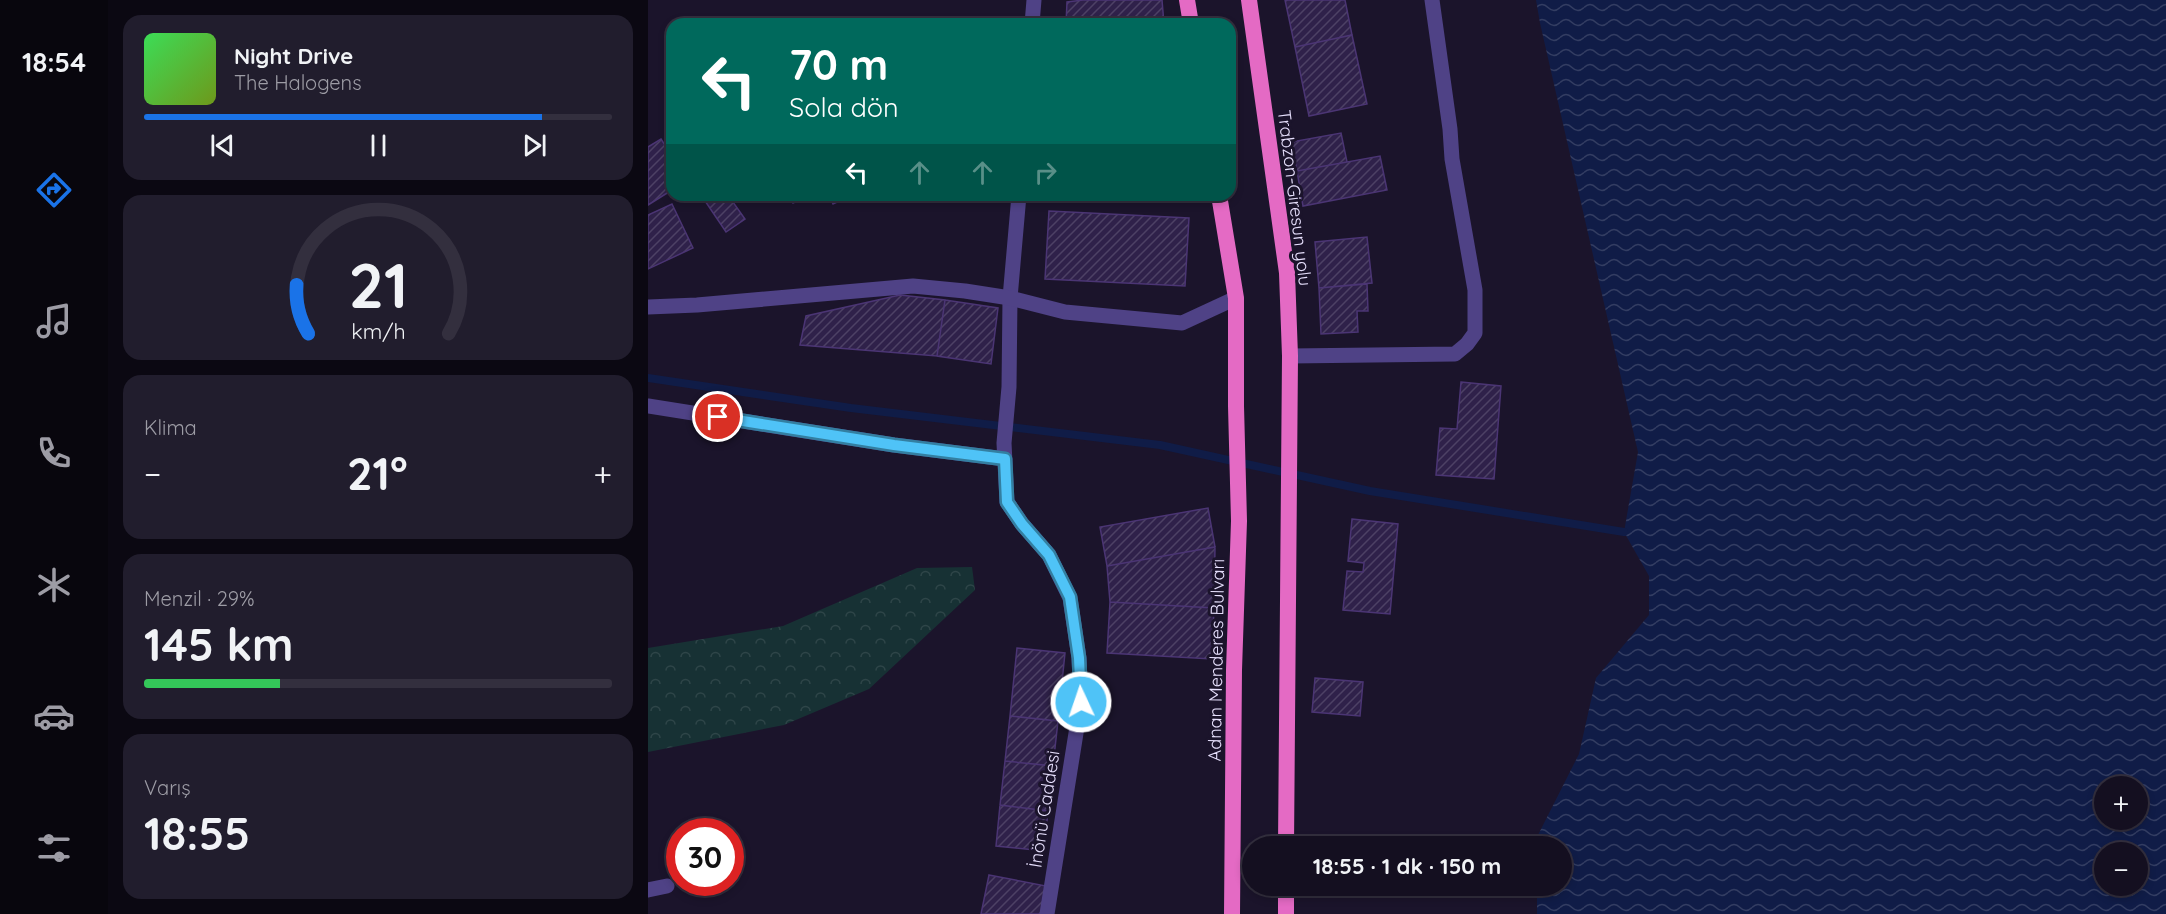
<!DOCTYPE html>
<html lang="tr">
<head>
<meta charset="utf-8">
<style>
	:root { --surface:#140f20; --page:#211d2d; --text:#f1f3f6; --muted:#9d9ca5; --line:#332f3e; --accent:#1a73e8 }
	body { margin:0; font-family:Quicksand,sans-serif; background:var(--page); color:var(--text); height:100vh; display:flex; flex-direction:column; font-size:22px; white-space:nowrap }
	* { box-sizing:border-box; margin:0 }
	p { font-size:20px; color:var(--muted) }
	.icon { flex:none; width:33px; height:33px; fill:none; stroke:currentColor; stroke-width:2; stroke-linecap:round; stroke-linejoin:round }
	.map { position:relative; flex:1; overflow:hidden }
	.panel { display:flex; flex-direction:column; gap:15px; padding:15px; background:#0b0812; width:540px }
	.panel>* { flex:none }
	.guide { position:absolute; left:18px; top:18px; width:570px; height:183px; border-radius:18px; box-shadow:0 3px 9px #0003,0 0 0 2px var(--line); background:#00695c; color:#fff; overflow:hidden }
	.tools { position:absolute; left:1446px; top:776px; display:grid; gap:12px }
	.tools a { display:grid; place-items:center; width:54px; height:54px; border-radius:50%; background:var(--surface); box-shadow:0 3px 9px #0003,0 0 0 2px var(--line); font-size:30px }
	.speed { position:absolute; left:18px; top:818px; display:flex; gap:12px; font-size:30px; font-weight:700; text-align:center }
	.speed>* { display:grid; place-content:center; width:78px; height:78px; border-radius:50%; background:var(--surface); box-shadow:0 3px 9px #0003,0 0 0 2px var(--line); line-height:1 }
	.speed .limit { border:9px solid #d22; background:#fff; color:#111 }
	.pin { position:absolute; display:grid; place-items:center; width:51px; height:51px; color:#fff; margin:-26px; border:3px solid #fff; border-radius:50%; box-shadow:0 2px 6px #0007 }
	.me { position:absolute; width:66px; margin:-33px; rotate:357deg; stroke-linejoin:round; filter:drop-shadow(0 0 4px #0008) }
	.turn { display:flex; align-items:center; gap:21px; height:126px; padding:0 24px; font-size:27px }
	.turn .icon { width:78px; height:78px; stroke-width:2.5 }
	.turn b { display:block; font-size:42px; line-height:51px }
	.lanes { display:flex; align-items:center; height:57px; padding:0 24px; background:#0003; justify-content:center; gap:30px; direction:ltr }
	.lanes .off { opacity:.35 }
	.big { font-size:45px; font-weight:800; line-height:1.1 }
	.panel .card { flex:1; display:flex; flex-direction:column; justify-content:center; gap:9px; min-width:0; padding:0 21px; border-radius:18px; background:var(--page) }
	.panel .dial { align-items:center; gap:0 }
	.dial svg { height:156px; overflow:visible; fill:none; stroke:var(--line); stroke-width:7; stroke-linecap:round; text-anchor:middle }
	.dial text { fill:var(--text); stroke:none }
	.song { display:flex; align-items:center; gap:18px }
	.cover { width:72px; height:72px; border-radius:9px; background:linear-gradient(135deg,hsl(130 70% 55%),hsl(80 70% 35%)) }
	.played { height:6px; border-radius:3px; background:linear-gradient(90deg,var(--accent) 85%,var(--line) 85%) }
	.keys { display:flex; justify-content:space-around; direction:ltr }
	.heat { display:flex; justify-content:space-between; align-items:center; font-size:33px; direction:ltr }
	.charge { height:9px; border-radius:4px; background:linear-gradient(90deg,#34c759 29%,var(--line) 0) }
	.trip { position:absolute; left:594px; top:836px; width:330px; height:60px; border-radius:30px; background:var(--surface); box-shadow:0 3px 9px #0003,0 0 0 2px var(--line); font-weight:800; line-height:60px; text-align:center }
	main { display:flex; flex:1; min-height:0 }
	.dock { display:flex; flex-direction:column; width:108px; justify-content:space-around; align-items:center; background:#08060d; color:var(--muted) }
	.dock .icon { width:42px; height:42px }
	.dock .current { color:var(--accent) }
	.dock b { font-size:27px; color:var(--text) }
	.map>svg:first-child { display:block }
</style>
</head>
<body>
<main>
<nav class="dock">
<b>18:54</b>
<svg class="icon current" aria-label="directions" viewBox="0 0 24 24"><path d="M12 3l9 9-9 9-9-9zM9 14v-3h6M13 9l2 2-2 2"/></svg>
<svg class="icon" aria-label="music" viewBox="0 0 24 24"><path d="M9 18V5l10-2v13"/><circle cx="6" cy="18" r="3"/><circle cx="16" cy="16" r="3"/></svg>
<svg class="icon" aria-label="phone" viewBox="0 0 24 24"><path d="M5 4h4l2 5-3 2q2 4 5 5l2-3 5 2v4C11 20 4 13 5 4z"/></svg>
<svg class="icon" aria-label="climate" viewBox="0 0 24 24"><path d="M12 3v18M4 7l16 10M4 17L20 7"/></svg>
<svg class="icon" aria-label="car" viewBox="0 0 24 24"><path d="M5 17H2v-5l4-1 3-4h7l3 4 3 1v5h-3M9 17h6M6 11h13"/><circle cx="7" cy="17" r="2"/><circle cx="17" cy="17" r="2"/></svg>
<svg class="icon" aria-label="filters" viewBox="0 0 24 24"><path d="M4 7h16M4 17h16"/><circle cx="9" cy="7" r="2"/><circle cx="15" cy="17" r="2"/></svg>
</nav>
<section class="panel">
<div class="card">
<div class="song"><i class="cover"></i><div><b>Night Drive</b><p>The Halogens</p></div></div>
<div class="played"></div>
<div class="keys"><svg class="icon" aria-label="previous" viewBox="0 0 24 24"><path d="M18 5L8 12l10 7zM5 5v14"/></svg><svg class="icon" aria-label="pause" viewBox="0 0 24 24"><path d="M8 5v14M16 5v14"/></svg><svg class="icon" aria-label="next" viewBox="0 0 24 24"><path d="M6 5l10 7-10 7zM19 5v14"/></svg></div>
</div>
<div class="card dial"><svg viewBox="0 0 100 80">
<path d="M14 69A42 42 0 1 1 86 69"/>
<path d="M14 69A42 42 0 0 1 8 44" stroke="#1a73e8"/>
<text x="50" y="56" font-size="32" font-weight="700">21</text>
<text x="50" y="72" font-size="11">km/h</text>
</svg></div>
<div class="card"><p>Klima</p>
<div class="heat"><a>−</a><b class="big">21°</b><a>+</a></div>
</div>
<div class="card"><p>Menzil · 29%</p><b class="big">145 km</b><div class="charge"></div></div>
<div class="card"><p>Varış</p><b class="big">18:55</b></div>
</section>
<div class="map">
<svg width="1518" height="914" viewBox="0 0 1518 914">
	<defs>
		<pattern id="forest-crowns" width="20" height="18" patternUnits="userSpaceOnUse" patternTransform="scale(1.5)"><rect width="20" height="18" fill="#173134"/><path d="M2 6a3 3 0 1 1 6 0M12 15a3 3 0 1 1 6 0" fill="none" stroke="#2e4548"/></pattern>
		<pattern id="water-waves" width="16" height="10" patternUnits="userSpaceOnUse" patternTransform="scale(1.5)"><rect width="16" height="10" fill="#101c47"/><path d="M0 5q4-4 8 0t8 0" fill="none" stroke="#333d62"/></pattern>
		<pattern id="building-hatch" width="6" height="6" patternUnits="userSpaceOnUse" patternTransform="scale(1.5)"><rect width="6" height="6" fill="#2f214a"/><path d="M-1 1l2-2M0 6l6-6M5 7l2-2" fill="none" stroke="#4d4165"/></pattern>
	</defs>
	<rect width="100%" height="100%" fill="#1b142b"/>
	<path fill="url(#forest-crowns)" d="M324,567L327,590L221,689L136,725L0,752V648L135,626L269,568Z"/>
	<path fill="url(#water-waves)" fill-rule="evenodd" d="M888,0H1518V914H889V885H914V846H889V837L931,754L948,678L1001,615V576L976,532L990,452L892,23ZM1456,786H1490V819H1456ZM1456,852H1490V885H1456Z"/>
	<g fill="none" stroke-linecap="round" stroke-linejoin="round">
		<path stroke="#101c47" stroke-width="8" d="M0,378L203,408L512,445L722,491L976,532"/>
	</g>
	<path fill="url(#building-hatch)" stroke="#4b3574" stroke-width="1.5" d="M435,0H514L516,24H418L419,2Z
		M637,0H697L704,35L647,47Z
		M704,35L719,104L661,116L647,47Z
		M693,133L699,162L649,171L643,142Z
		M13,139L24,156V190L0,205V147Z
		M732,156L739,190L655,206L649,171Z
		M53,195H80L97,219L78,232Z
		M141,195H163L145,203Z
		M181,195H204L185,204Z
		M24,204L45,248L0,269V215Z
		M401,211L541,218L537,286L397,279Z
		M719,237L724,283L671,288L667,242Z
		M719,284L720,311H709L710,332L673,334L671,288Z
		M252,295L297,300L289,356L152,345L158,316Z
		M297,300L350,308L343,364L289,356Z
		M813,382L853,386L846,479L788,475L792,428L809,429Z
		M560,508L567,547L459,566L452,527Z
		M704,519L750,524L742,614L695,610L699,571L715,572L716,563L700,561Z
		M567,547L566,608L462,602L459,566Z
		M462,602L566,608L564,659L459,653Z
		M369,648L417,653L410,721L362,716Z
		M667,678L715,682L712,716L664,712Z
		M362,716L410,721L405,766L357,761Z
		M357,761L405,766L400,811L352,805Z
		M352,805L400,811L396,851L348,846Z
		M341,875L398,886L393,914H333Z"/>
	<g fill="none" stroke-linecap="round" stroke-linejoin="round">
		<path stroke="#4f4286" stroke-width="15" d="M384,24L386,0
			M371,195L362,298L361,387L356,443L359,502L374,524L401,555L422,598L431,658L433,702L399,914
			M642,356L807,354L819,344L827,333V290L804,159L802,129L784,0
			M0,406L246,445L357,459
			M0,890L19,886"/>
		<path stroke="#4f4286" stroke-width="15" d="M0,307L49,305L265,286L317,291L362,298L417,312L534,323L588,298"/>
		<path stroke="#e46ac4" stroke-width="16" d="M539,0L543,24
			M601,0L639,273L642,356L638,846
			M571,195L588,298V406L591,521L586,670L584,914
			M638,914V885"/>
	</g>
	<g fill="none" stroke-linecap="round" stroke-linejoin="round">
		<g stroke="#337fa1" stroke-width="15">
			<path id="route" d="M70,417L246,445L357,459L359,502L374,524L401,555L422,597L431,658L433,702"/>
		</g>
		<use href="#route" stroke="#4fc3f7" stroke-width="10"/>
	</g>
	<g text-anchor="middle" dominant-baseline="central" stroke-width="6" stroke-linejoin="round" paint-order="stroke">
		<g font-size="18" fill="#e7e0fd" stroke="#1b142b">
			<text transform="translate(647 198) rotate(83)">Trabzon-Giresun yolu</text>
			<text transform="translate(568 660) rotate(-89)">Adnan Menderes Bulvarı</text>
			<text transform="translate(396 809) rotate(-81)">İnönü Caddesi</text>
		</g>
	</g>
</svg>
<div class="tools">
<a>+</a>
<a>−</a>
</div>
<div class="speed"><div class="limit">30</div></div>
<div class="pin" style="left:70px;top:417px;background:#d93025"><svg class="icon" aria-label="arrive" viewBox="0 0 24 24"><path d="M6 21V4h12l-3 4 3 4H6"/></svg></div>
<svg class="me" style="left:433px;top:702px" viewBox="-20 -20 40 40"><circle r="17" fill="#4fc3f7" stroke="#fff" stroke-width="3"/><path d="M0-11L8 9 0 5-8 9z" fill="#fff"/></svg>
<div class="trip">18:55 · 1 dk · 150 m</div>
<div class="guide">
<div class="turn"><svg class="icon" aria-label="left" viewBox="0 0 24 24"><path d="M17 20v-9H6M10 6l-5 5 5 5"/></svg><div><b>70 m</b>Sola dön</div></div>
<div class="lanes"><svg class="icon" aria-label="left" viewBox="0 0 24 24"><path d="M17 20v-9H6M10 6l-5 5 5 5"/></svg><svg class="icon off" aria-label="ahead" viewBox="0 0 24 24"><path d="M12 20V5M6 11l6-6 6 6"/></svg><svg class="icon off" aria-label="ahead" viewBox="0 0 24 24"><path d="M12 20V5M6 11l6-6 6 6"/></svg><svg class="icon off" aria-label="right" viewBox="0 0 24 24"><path d="M7 20v-9h11M14 6l5 5-5 5"/></svg></div>
</div>
</div>
</main>
</body>
</html>
